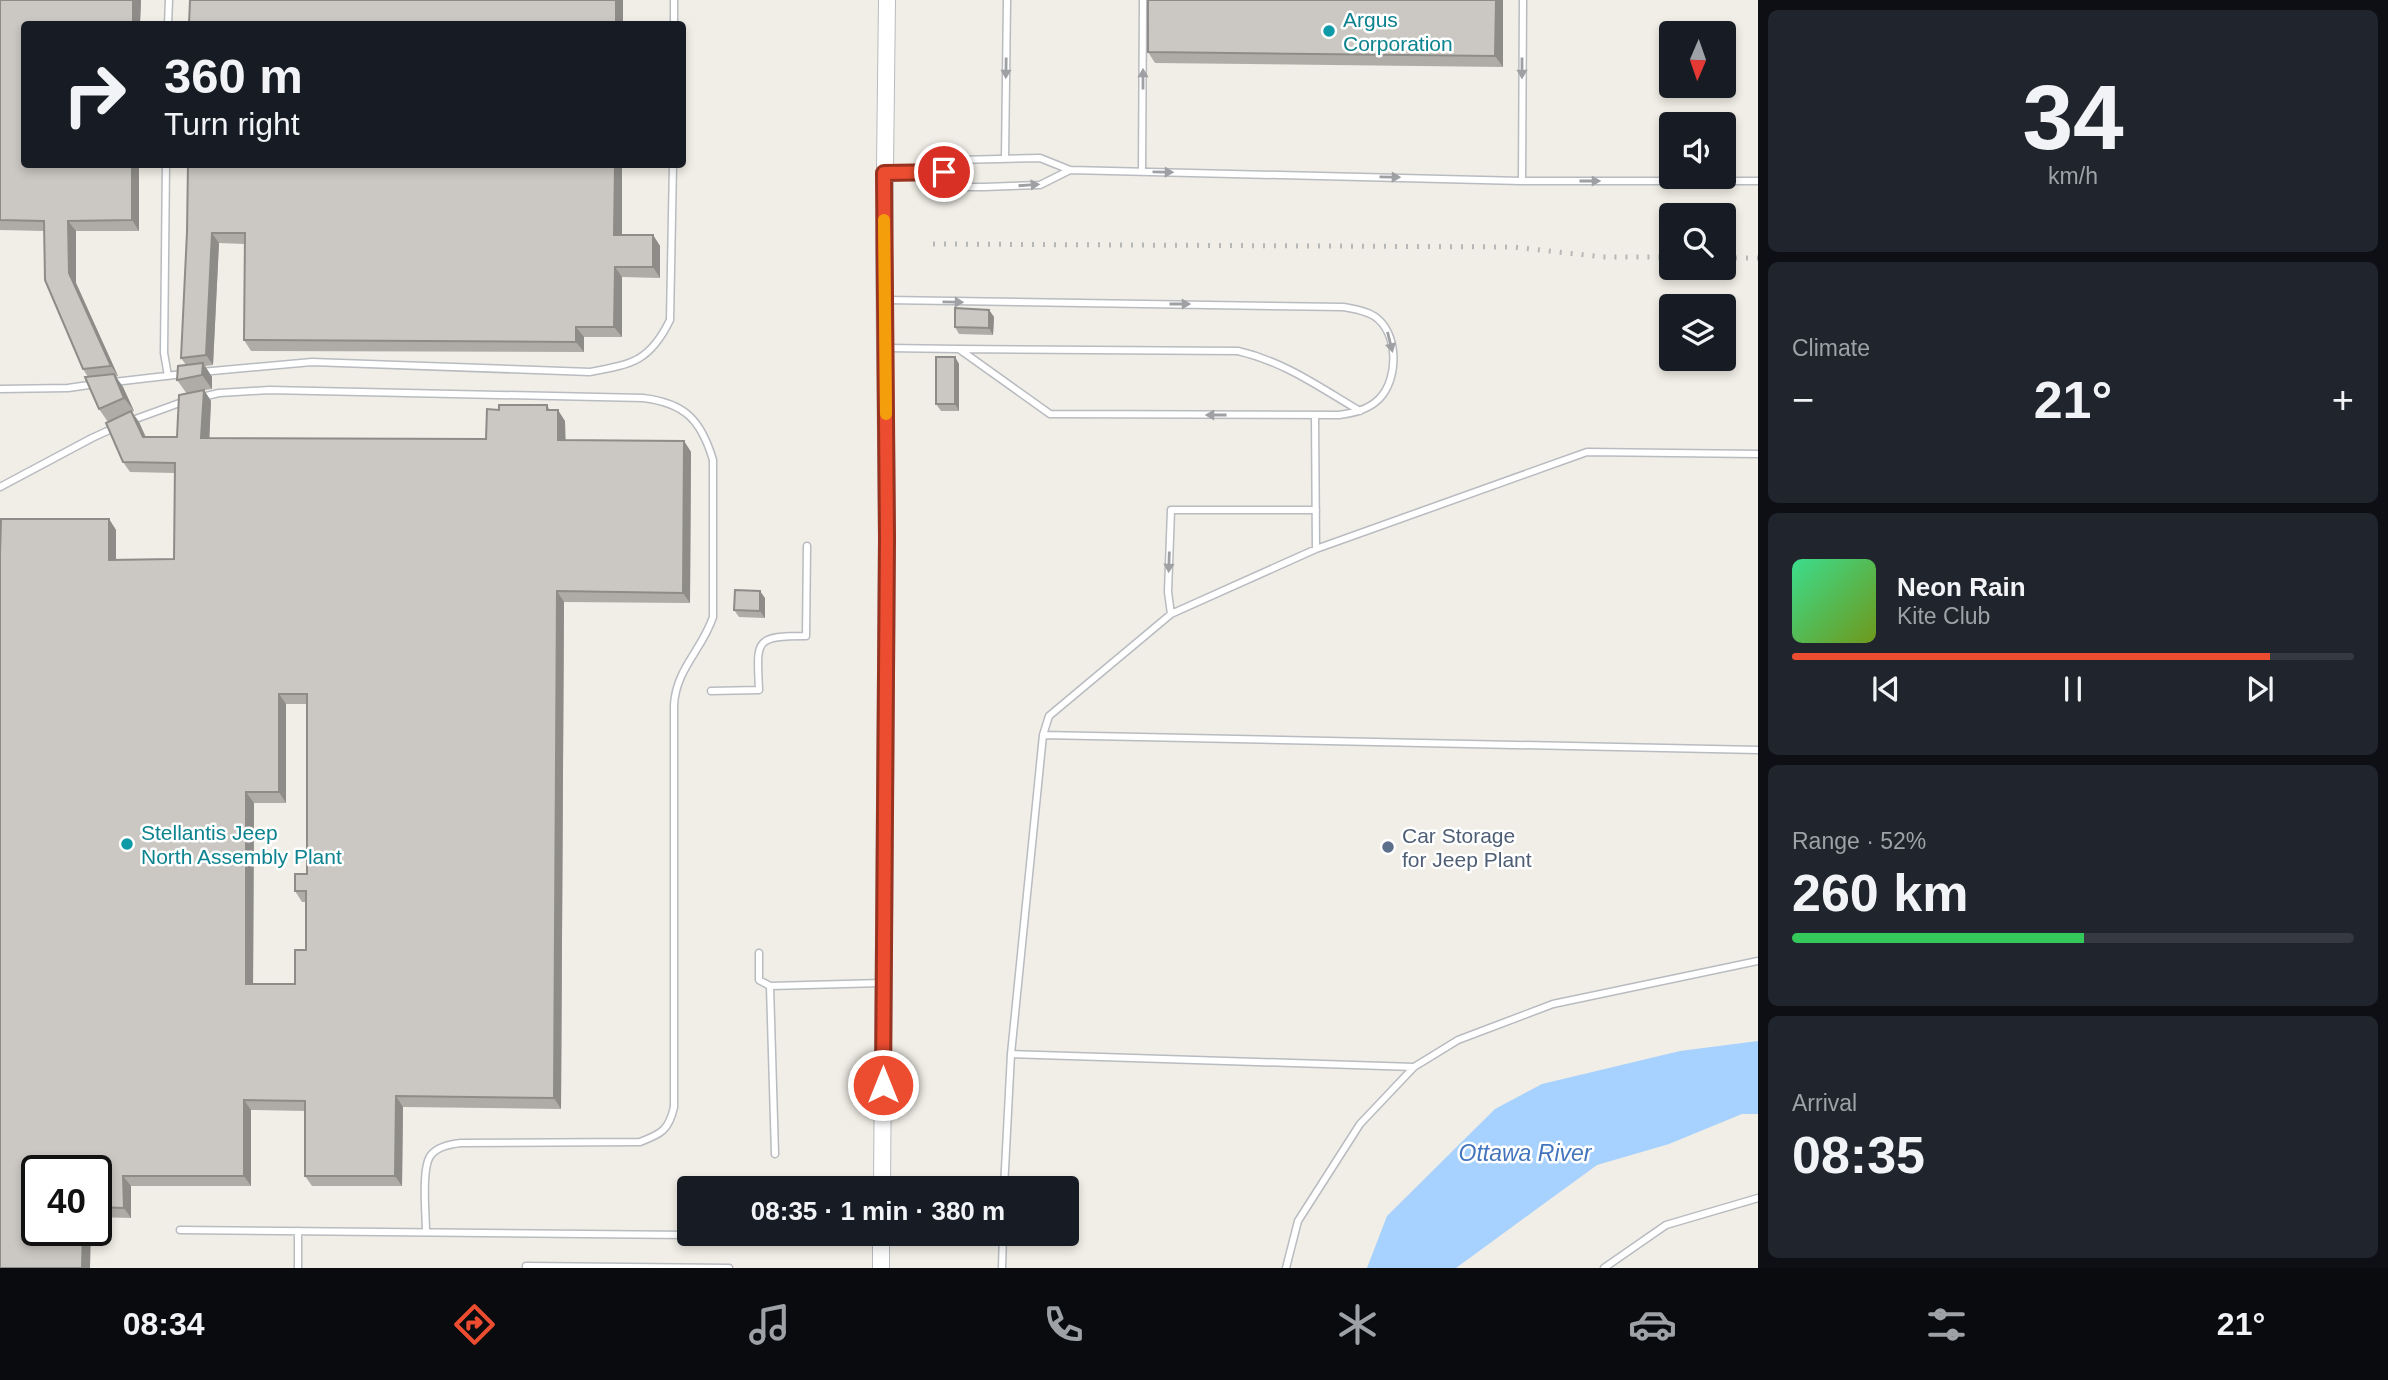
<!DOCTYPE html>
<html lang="en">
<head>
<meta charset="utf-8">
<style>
	:root { --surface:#171b24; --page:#20242c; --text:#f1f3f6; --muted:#9ea1a6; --line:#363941; --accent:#ec4d30 }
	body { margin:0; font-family:Helvetica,sans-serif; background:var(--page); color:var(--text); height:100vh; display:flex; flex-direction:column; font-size:26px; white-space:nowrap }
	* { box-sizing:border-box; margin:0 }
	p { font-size:23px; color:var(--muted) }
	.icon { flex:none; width:38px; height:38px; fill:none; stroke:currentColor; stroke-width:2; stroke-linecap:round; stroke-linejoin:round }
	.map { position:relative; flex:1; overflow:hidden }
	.panel { display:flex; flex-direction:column; gap:10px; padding:10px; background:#0d0f14; width:630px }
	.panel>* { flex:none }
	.hud { position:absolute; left:21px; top:21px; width:665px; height:147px; border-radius:7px; box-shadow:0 4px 10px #0003; background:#171b24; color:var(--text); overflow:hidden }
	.needle { width:46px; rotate:182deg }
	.tools { position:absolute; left:1659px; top:21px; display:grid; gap:14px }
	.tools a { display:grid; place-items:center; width:77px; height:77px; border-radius:7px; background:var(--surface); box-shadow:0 4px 10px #0003; font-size:35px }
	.speed { position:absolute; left:21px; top:1155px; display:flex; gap:14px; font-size:35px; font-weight:700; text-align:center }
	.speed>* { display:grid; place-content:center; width:91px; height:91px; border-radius:50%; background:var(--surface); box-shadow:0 4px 10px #0003; line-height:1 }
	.speed .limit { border:4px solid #111; border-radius:10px; background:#fff; color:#111 }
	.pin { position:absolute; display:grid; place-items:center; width:60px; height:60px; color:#fff; margin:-30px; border:4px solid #fff; border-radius:50%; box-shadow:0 2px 7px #0007 }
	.me { position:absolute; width:77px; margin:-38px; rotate:0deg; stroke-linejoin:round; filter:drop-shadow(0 0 5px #0008) }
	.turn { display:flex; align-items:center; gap:24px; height:147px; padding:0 28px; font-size:32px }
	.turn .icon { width:91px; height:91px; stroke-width:2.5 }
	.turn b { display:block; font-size:49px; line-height:60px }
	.big { font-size:52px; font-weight:600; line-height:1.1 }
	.panel .card { flex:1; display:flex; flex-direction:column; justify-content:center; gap:10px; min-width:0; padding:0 24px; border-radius:10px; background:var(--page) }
	.panel .dial { align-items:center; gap:0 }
	.dial b { font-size:91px; line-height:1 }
	.song { display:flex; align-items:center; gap:21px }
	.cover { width:84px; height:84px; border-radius:10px; background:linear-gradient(135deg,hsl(150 70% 55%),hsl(80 70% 35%)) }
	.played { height:7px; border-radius:4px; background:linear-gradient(90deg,var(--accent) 85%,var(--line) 85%) }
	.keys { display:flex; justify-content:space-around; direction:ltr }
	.heat { display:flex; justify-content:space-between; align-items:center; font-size:38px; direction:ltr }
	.charge { height:10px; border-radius:5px; background:linear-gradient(90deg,#34c759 52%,var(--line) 0) }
	.trip { position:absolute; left:677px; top:1176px; width:402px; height:70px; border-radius:7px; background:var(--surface); box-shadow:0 4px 10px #0003; font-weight:600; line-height:70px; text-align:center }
	.dock { display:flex; height:112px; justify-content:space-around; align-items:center; background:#090b0e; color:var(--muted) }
	.dock .icon { width:49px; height:49px }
	.dock .selected { color:var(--accent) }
	.dock b { font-size:32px; color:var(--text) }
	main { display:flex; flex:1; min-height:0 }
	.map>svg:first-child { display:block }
</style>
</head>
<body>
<main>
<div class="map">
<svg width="1758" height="1268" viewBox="0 0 1758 1268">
	<rect width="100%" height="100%" fill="#f0eee6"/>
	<path fill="#a7d1ff" d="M1758,1041V1114H1742L1669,1144L1597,1165L1456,1268H1367L1387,1216L1495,1109L1542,1084L1680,1051Z"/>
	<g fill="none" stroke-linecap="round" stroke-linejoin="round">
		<g stroke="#b8bbc0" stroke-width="9">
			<path id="service" d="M168,24L169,0
				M674,24V0
				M1005,159L1007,0
				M166,164L164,353L168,376
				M1142,171L1143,0
				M944,172L957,160L1040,158L1070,170L1522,181H1758
				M885,173L944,172L962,187H984L1040,185L1070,170
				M1522,181L1523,0
				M886,300L1343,307C1354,309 1364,310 1374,316C1399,332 1399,379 1379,399C1368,410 1353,413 1339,415L1050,414L959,349L887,348
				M960,349L1238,351C1285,362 1319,387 1360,411
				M201,372L312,362L590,372C633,364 650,361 670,320L673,164
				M114,382L183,374
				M0,389L68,388L96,384
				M202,397L219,393L269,390L643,398C685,403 701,420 713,460V617C702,650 676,669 674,705V1107C669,1130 661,1134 640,1142L461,1143C451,1144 438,1146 431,1155C421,1167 426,1215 426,1232
				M1315,416L1316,549
				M130,421L185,401
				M0,487L92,438L116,427
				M1171,614L1168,592L1171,510H1316
				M711,691L759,690C757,641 753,636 806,636L807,546
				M1043,735L1758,750
				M759,953V980L770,986
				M1011,1054L1414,1067
				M775,1154L770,986L882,983
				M1004,1188L1011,1054L1043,735L1049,716L1171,614L1316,549L1587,452L1758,454
				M180,1230L880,1237
				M298,1268V1231
				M526,1268V1266L729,1268
				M1002,1268L1003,1234
				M1286,1268L1298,1221L1360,1124L1414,1067L1458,1040L1553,1004L1758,961
				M1604,1268L1666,1225L1758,1198"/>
		</g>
		<g stroke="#b8bbc0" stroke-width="18">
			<path id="tertiary" d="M882,1188L887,538L884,250L887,0
				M881,1268V1234"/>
		</g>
		<use href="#service" stroke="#fff" stroke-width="6"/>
		<use href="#tertiary" stroke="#fff" stroke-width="16"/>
		<path stroke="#b6b7b7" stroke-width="5" stroke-dasharray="2 9" stroke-linecap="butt" d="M933,244L1513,247L1603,257H1671
			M1724,258H1758"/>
	</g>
	<path fill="#afaca8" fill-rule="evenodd" d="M0,0H141L140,24L24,164H139V231H76V283L118,376L116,377L123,387L134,411L132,412L139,422L146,437H177L187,394L177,380L186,365L181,358L187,232L188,164H622V235H653L660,246V278L622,277V337H584V352L251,351L244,340V244L219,243L213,365L205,366L212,377V389L204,390L211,401L209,438L486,439L499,410L547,405L550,410L565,421V440L684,441L691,452L690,603L564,602L561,1109L403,1107L402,1186H312L305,1176V1111L251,1110V1186H131V1218L96,1217V1171L0,1268L109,519L116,530V560L174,559L175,473L130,472L123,462L108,422L99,409L88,377L83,369L44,231L0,230ZM286,704H307V874L295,891L302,902H306V950L295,984H253L254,803H286Z
		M1503,0V67L1155,63L1148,52Z
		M989,310L994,317L993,335L959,334L955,327Z
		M955,357L959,364V411H941L936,404Z
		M765,598V618L739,617L734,610Z"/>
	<path fill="#8e8c88" d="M133,0H141L140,24H133Z
		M616,0H623V24H616Z
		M1496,0H1503V67L1495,56Z
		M132,164H139V231L132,220Z
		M615,164H622V246L614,235Z
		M68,221L76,231V283L118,376L111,366L69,273Z
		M212,233L219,243L213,365L206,355Z
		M653,235L660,246V278L653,267Z
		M615,267L622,277V337L614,327Z
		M989,310L994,317L993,335L989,328Z
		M576,327L584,337V352L576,342Z
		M955,357L959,364V411L955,404Z
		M203,363L212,377V389L202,375Z
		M114,374L123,387L134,411L124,398Z
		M204,390L211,401L209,448L201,438Z
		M558,410L565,421L566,451L558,440Z
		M131,411L139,422L150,448L143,437Z
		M684,441L691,452L690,603L683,593Z
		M109,519L116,530V570L109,560Z
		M557,591L564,602L561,1109L554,1098Z
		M760,591L765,598V618L760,611Z
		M279,694L286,704V803L279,792Z
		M246,792L254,803L253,994L246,984Z
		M396,1096L403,1107L402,1186L395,1176Z
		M244,1100L251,1110V1186L244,1176Z
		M123,1176L131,1186V1218L124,1208Z
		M83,1230H91L90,1268H82Z"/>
	<path fill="#cbc8c3" stroke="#8e8c88" stroke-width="2" fill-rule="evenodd" d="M0,0H133V24H24V164H132V220L68,221L69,273L111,366L83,369L45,280L44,221L0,220Z
		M190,0H616V24H189Z
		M1148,0H1496L1495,56L1148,52Z
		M188,164H615L614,235H653V267H615L614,327H576V342L244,340L245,233H212L206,355L181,358L187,232Z
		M955,308L989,310V328L955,327Z
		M936,357H955V404H936Z
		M203,363L202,375L177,380L178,366Z
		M114,374L124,398L99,409L85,377Z
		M204,390L201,438L486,439L487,409L499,410V405H547V410H558V440L684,441L683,593L557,591L554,1098L396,1096L395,1176H305V1101L244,1100V1176H123L124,1208L96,1207V1171H37V1230H83L82,1268H0V555L1,519H109V560L174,559L175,463L123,462L106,423L131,411L143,437H177L179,395ZM279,694H307V874H295V891H306V950H295V984H246V792H279Z
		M735,590L760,591V611L734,610Z"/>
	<defs><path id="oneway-solid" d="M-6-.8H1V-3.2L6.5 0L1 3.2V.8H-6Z" transform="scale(1.75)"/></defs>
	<g fill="#9ea0a3">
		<use href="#oneway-solid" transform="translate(1006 68) rotate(91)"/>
		<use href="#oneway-solid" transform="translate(1522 68) rotate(90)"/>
		<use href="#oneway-solid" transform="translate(1143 79) rotate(-90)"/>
		<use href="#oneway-solid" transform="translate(1163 172) rotate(1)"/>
		<use href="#oneway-solid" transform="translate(1390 177) rotate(1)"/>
		<use href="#oneway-solid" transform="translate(1590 181)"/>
		<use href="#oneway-solid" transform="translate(1029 185) rotate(-4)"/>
		<use href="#oneway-solid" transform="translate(953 302) rotate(1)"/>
		<use href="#oneway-solid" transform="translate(1180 304)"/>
		<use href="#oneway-solid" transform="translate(1390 342) rotate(76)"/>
		<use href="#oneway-solid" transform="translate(1216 415) rotate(-180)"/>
		<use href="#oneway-solid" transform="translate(1169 562) rotate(92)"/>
	</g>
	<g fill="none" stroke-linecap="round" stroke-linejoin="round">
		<g stroke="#99321f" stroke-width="18">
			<path id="route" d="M883,1085L887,538L884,173L944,172"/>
		</g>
		<use href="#route" stroke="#ec4d30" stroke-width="12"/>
		<path stroke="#f59e0b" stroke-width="12" d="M884,220L886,414"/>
	</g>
	<g fill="#0f9aa8" stroke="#fff" stroke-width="2.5">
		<circle cx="1329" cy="31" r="7"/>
		<circle cx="127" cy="844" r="7"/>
	</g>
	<circle fill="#5c6f8a" stroke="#fff" stroke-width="2.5" cx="1388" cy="847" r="7"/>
	<g text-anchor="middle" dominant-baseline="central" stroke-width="5" stroke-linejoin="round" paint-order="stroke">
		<g font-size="21" fill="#0d838f" stroke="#fff" text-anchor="start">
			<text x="1343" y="19">Argus<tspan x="1343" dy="24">Corporation</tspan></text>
			<text x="141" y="832">Stellantis Jeep<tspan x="141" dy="24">North Assembly Plant</tspan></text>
		</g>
		<g font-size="21" fill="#4e5e75" stroke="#fff" text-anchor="start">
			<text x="1402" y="835">Car Storage<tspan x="1402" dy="24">for Jeep Plant</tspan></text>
		</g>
		<g font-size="23" font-style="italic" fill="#4375bd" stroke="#fff">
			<text x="1525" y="1153">Ottawa River</text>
		</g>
	</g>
</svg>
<div class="tools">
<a><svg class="needle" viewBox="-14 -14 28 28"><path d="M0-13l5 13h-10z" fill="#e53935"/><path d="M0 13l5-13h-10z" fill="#9ea1a6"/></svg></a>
<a><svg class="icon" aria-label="sound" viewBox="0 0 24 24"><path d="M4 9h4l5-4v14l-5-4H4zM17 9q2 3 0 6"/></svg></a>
<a><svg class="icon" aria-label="search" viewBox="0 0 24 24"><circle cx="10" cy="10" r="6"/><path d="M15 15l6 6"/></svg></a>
<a><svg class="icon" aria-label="layers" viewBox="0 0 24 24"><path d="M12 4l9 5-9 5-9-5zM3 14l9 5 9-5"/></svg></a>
</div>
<div class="speed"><div class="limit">40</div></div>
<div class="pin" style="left:944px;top:172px;background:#d93025"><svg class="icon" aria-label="arrive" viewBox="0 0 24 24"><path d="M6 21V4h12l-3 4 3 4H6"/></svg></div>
<svg class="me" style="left:883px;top:1085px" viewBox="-20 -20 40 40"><circle r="17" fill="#ec4d30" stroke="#fff" stroke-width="3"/><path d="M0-11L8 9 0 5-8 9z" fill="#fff"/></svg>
<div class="trip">08:35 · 1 min · 380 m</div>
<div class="hud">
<div class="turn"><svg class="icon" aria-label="right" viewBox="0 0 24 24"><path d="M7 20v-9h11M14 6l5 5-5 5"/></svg><div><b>360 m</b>Turn right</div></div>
</div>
</div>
<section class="panel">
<div class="card dial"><b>34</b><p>km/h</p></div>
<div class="card"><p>Climate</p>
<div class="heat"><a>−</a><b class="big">21°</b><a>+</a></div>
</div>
<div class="card">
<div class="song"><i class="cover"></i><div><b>Neon Rain</b><p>Kite Club</p></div></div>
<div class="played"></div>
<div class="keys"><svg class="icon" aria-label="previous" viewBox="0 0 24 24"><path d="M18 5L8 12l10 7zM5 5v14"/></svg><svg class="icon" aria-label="pause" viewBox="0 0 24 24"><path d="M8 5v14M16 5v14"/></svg><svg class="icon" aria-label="next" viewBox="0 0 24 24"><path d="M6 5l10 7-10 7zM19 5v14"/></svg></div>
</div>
<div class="card"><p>Range · 52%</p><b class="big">260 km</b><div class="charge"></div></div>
<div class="card"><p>Arrival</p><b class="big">08:35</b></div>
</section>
</main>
<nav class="dock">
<b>08:34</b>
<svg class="icon selected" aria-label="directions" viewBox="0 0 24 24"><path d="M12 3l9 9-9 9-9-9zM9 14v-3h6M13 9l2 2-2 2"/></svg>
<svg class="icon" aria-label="music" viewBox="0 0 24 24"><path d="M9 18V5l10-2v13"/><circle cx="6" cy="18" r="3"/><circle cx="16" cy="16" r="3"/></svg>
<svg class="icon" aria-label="phone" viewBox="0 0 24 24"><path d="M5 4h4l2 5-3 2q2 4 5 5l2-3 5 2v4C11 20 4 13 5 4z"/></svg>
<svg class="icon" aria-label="climate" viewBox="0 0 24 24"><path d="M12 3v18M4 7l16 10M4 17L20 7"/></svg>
<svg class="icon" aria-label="car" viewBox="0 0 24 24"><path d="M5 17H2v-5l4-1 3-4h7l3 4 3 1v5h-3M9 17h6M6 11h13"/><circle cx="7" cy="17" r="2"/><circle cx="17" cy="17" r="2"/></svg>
<svg class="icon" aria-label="filters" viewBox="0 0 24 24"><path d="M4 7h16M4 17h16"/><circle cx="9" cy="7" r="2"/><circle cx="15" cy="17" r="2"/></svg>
<b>21°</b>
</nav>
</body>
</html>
